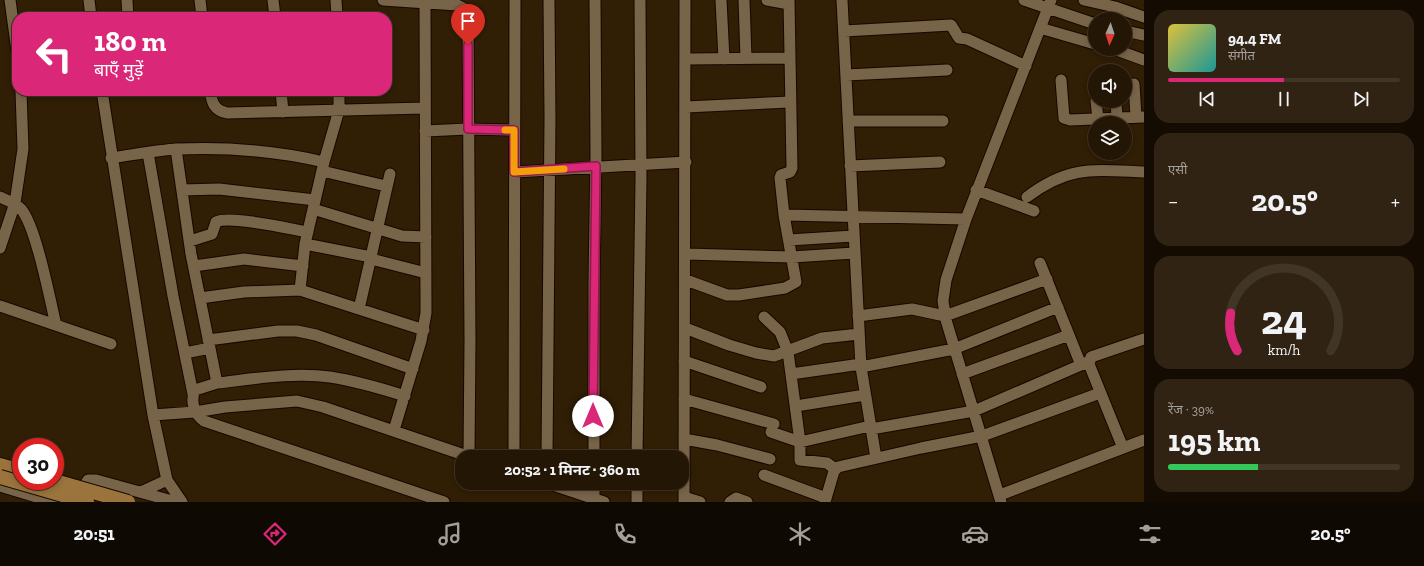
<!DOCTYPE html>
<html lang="hi">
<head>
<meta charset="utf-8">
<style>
	:root { --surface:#241604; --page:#302313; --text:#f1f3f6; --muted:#a39f9a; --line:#413526; --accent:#db2777 }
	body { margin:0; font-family:"Zilla Slab","Noto Sans Devanagari",serif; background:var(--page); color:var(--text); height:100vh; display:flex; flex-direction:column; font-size:15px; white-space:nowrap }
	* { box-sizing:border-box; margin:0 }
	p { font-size:13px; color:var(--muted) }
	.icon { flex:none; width:22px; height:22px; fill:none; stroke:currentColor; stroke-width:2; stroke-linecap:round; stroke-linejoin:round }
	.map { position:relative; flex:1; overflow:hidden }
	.drawer { display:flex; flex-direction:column; gap:10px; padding:10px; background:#140c02; width:280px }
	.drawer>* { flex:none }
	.hud { position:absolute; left:12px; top:12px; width:380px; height:84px; border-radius:16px; box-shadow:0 2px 6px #0003,0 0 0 1px var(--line); background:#db2777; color:#fff; overflow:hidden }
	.needle { width:26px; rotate:183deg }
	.fabs { position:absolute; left:1088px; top:12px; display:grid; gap:8px }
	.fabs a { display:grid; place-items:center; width:44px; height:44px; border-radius:50%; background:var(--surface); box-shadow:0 2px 6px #0003,0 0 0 1px var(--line); font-size:20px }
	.speed { position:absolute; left:12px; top:438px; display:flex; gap:8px; font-size:20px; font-weight:700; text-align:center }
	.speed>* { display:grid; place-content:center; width:52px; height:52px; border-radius:50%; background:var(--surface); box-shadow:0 2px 6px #0003,0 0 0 1px var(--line); line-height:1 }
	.speed .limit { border:6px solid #d22; background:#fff; color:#111 }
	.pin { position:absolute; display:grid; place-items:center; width:34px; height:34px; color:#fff; margin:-41px -17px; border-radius:50% 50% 50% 0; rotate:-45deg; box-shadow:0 0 4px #0007 }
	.pin .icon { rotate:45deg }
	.me { position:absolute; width:44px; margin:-22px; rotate:0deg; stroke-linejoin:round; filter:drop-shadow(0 0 3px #0008) }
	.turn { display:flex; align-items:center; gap:14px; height:84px; padding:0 16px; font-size:18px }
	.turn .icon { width:52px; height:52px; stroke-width:2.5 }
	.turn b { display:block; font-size:28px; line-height:34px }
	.big { font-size:30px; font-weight:700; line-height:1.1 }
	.drawer .widget { flex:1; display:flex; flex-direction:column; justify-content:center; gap:6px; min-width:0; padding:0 14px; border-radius:16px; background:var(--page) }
	.drawer .dial { align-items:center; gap:0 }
	.dial svg { height:104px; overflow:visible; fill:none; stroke:var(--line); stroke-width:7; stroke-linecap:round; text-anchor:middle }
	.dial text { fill:var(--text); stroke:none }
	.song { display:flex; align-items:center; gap:12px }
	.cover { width:48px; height:48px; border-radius:6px; background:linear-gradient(135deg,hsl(50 70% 55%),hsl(180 70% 35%)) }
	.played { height:4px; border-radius:2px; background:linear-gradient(90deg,var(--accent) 50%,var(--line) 50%) }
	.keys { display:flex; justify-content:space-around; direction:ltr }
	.heat { display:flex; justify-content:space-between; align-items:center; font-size:22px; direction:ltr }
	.charge { height:6px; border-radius:3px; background:linear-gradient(90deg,#34c759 39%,var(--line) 0) }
	.trip { position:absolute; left:455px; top:450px; width:234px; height:40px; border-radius:16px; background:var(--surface); box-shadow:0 2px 6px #0003,0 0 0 1px var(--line); font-weight:700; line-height:40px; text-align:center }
	.dock { display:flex; height:64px; justify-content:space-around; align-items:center; background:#0e0902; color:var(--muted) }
	.dock .icon { width:28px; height:28px }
	.dock .current { color:var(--accent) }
	.dock b { font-size:18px; color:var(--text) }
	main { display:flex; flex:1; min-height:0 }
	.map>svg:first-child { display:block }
</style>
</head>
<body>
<main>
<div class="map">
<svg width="1144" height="502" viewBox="0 0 1144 502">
	<rect width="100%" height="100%" fill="#301e05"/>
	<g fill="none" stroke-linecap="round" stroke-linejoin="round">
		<g stroke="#170800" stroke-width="13">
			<path id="minor" d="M10,0L17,51
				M89,0L91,17
				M127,0L128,17
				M200,0L202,17
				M273,0L275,17
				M336,0L337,17
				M383,0L457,5L463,8L468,18L470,341L469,456
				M721,0L724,59
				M744,0L746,58
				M767,0L789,4
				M789,0L792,168L790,172L781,175L780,178L784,215L966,219
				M842,0L861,367L876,458
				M1024,0L1095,24
				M1084,0L1115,7L1144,17
				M1040,28L1095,44
				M844,31L951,25L959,38L967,39L1026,66
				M1125,31L1144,35
				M1114,49L1144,60
				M687,59L789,58
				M846,75L947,70
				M1061,80L1064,118L1070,120L1144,117
				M1134,84L1136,117
				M102,91L153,415L167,480L182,502
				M210,91C212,103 214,110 227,113L425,108
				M281,91L283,112
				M1096,101L1098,119
				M1116,101L1117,118
				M686,107L790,102
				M848,121H943
				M425,131L468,129L514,130
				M176,149L191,254L217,383L195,390C190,401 194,414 204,421L444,502
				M148,153L173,296L193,394
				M111,158C133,155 156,150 178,149C227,147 277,151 324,162L339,110V91
				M850,166L940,162
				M322,171L386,186
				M515,172L686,162
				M182,190L219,189L315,200
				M976,190L1034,211
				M0,197C8,201 16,203 21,209C36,226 50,300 56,325
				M1027,197C1069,165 1094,170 1144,172
				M313,209L402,236L426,237
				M789,240L853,236
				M190,241L212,234L216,222C230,215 290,229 308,232
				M305,244L366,256L371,259L426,273
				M0,248L15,203L23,149L21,91
				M686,254L792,257L854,253
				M1040,263L1081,365
				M194,266L244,259L303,266
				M686,280L727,295H739L785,288L796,282L784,215
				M300,290L424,330
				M200,298L244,292L300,290L305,244L324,162
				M0,306L111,344
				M359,309L390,174
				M858,316L912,309L945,316L1047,279
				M764,317L780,332L788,352L800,442V460L827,463L835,469
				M685,328L729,345L756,353L774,356L822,338L859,334
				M208,340L278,331H297L316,335L413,369
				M185,353L210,348
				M684,361L761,387
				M861,367L954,349L1058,307
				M791,374L861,364
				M962,374L1069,335
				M217,383C253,379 293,372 330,377C355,381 380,388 405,396
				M684,399L774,424
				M796,406L865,395
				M153,415L195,412L225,407L297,401L323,407L470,457
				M871,429L974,411L1090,361
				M394,430L421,341L426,313L425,2
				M771,432L800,442L870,426
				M684,439L717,445L770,459
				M1123,448L1089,364L1091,357L1144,339
				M514,457L515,0
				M547,457L550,119L549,0
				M594,457V283L596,154L595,0
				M637,457L641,178L640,0
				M764,475L826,498
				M547,483L604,502
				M594,483V499
				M0,486L53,502
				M141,492L167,480
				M1000,495L1144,440
				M78,496L88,480H96L176,502
				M684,497L700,502
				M637,502V483
				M684,502L685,0
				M730,502L736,498L747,502
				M825,502L834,471L838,467L921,448L982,436L1100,393
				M1001,502L946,320L943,301L946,280L966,219L1051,0"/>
		</g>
		<g stroke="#170800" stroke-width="16">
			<path id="major" d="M0,465L21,471"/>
		</g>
		<use href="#minor" stroke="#786449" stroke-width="11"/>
		<use href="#major" stroke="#9a743c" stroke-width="14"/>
		<g stroke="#170800" stroke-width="16" stroke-linecap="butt">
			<path id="major-bridge" d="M0,477L87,502
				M55,481L128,502"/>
		</g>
		<use href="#major-bridge" stroke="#9a743c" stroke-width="14"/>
	</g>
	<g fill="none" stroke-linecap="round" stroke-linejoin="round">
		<g stroke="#8e194d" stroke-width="10">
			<path id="route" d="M468,45V129L514,130V172L596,166L593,416"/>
		</g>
		<use href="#route" stroke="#db2777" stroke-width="7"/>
		<path stroke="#f59e0b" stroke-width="7" d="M505,130H514V172L564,169"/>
	</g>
</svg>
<div class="fabs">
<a><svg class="needle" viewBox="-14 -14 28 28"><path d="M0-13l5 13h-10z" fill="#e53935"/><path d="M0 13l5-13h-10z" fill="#a39f9a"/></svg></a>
<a><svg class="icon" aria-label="sound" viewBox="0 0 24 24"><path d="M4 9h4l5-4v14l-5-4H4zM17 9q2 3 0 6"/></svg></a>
<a><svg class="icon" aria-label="layers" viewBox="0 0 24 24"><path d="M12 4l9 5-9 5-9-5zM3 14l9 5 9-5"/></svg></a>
</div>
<div class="speed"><div class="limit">30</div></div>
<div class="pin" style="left:468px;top:45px;background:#d93025"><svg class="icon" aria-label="arrive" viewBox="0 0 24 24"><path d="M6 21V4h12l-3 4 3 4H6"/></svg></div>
<svg class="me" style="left:593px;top:416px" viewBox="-20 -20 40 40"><circle r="19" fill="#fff"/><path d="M0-13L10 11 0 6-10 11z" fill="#db2777"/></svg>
<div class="trip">20:52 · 1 मिनट · 360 m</div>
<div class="hud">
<div class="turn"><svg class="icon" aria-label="left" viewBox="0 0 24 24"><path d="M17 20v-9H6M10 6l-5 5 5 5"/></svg><div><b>180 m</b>बाएँ मुड़ें</div></div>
</div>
</div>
<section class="drawer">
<div class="widget">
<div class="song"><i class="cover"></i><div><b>94.4 FM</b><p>संगीत</p></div></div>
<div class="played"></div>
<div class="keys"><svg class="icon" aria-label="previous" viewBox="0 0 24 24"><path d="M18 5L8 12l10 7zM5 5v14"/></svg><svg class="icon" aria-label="pause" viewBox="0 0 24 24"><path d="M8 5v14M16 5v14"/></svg><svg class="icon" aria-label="next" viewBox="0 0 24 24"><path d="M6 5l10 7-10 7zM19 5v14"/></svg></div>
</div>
<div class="widget"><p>एसी</p>
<div class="heat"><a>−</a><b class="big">20.5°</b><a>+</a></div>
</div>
<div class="widget dial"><svg viewBox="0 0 100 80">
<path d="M14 69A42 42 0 1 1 86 69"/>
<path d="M14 69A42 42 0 0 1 9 40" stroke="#db2777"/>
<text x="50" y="56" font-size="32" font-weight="700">24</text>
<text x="50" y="72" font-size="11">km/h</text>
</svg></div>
<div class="widget"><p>रेंज · 39%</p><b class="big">195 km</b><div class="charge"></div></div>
</section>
</main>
<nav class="dock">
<b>20:51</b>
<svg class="icon current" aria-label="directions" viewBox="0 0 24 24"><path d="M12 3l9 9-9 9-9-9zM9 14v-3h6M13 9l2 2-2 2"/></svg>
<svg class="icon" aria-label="music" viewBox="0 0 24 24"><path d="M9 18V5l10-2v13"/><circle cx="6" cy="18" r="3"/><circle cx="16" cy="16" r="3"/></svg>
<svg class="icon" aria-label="phone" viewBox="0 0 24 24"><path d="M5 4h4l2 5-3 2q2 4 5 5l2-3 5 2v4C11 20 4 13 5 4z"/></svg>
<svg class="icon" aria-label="climate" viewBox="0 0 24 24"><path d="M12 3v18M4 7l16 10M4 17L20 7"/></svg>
<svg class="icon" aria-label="car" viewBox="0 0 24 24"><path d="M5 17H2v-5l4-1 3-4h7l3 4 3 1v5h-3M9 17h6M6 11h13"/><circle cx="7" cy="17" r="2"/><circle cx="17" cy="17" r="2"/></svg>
<svg class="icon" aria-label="filters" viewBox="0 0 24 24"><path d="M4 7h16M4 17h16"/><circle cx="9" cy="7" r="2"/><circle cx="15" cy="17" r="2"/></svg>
<b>20.5°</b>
</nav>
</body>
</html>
